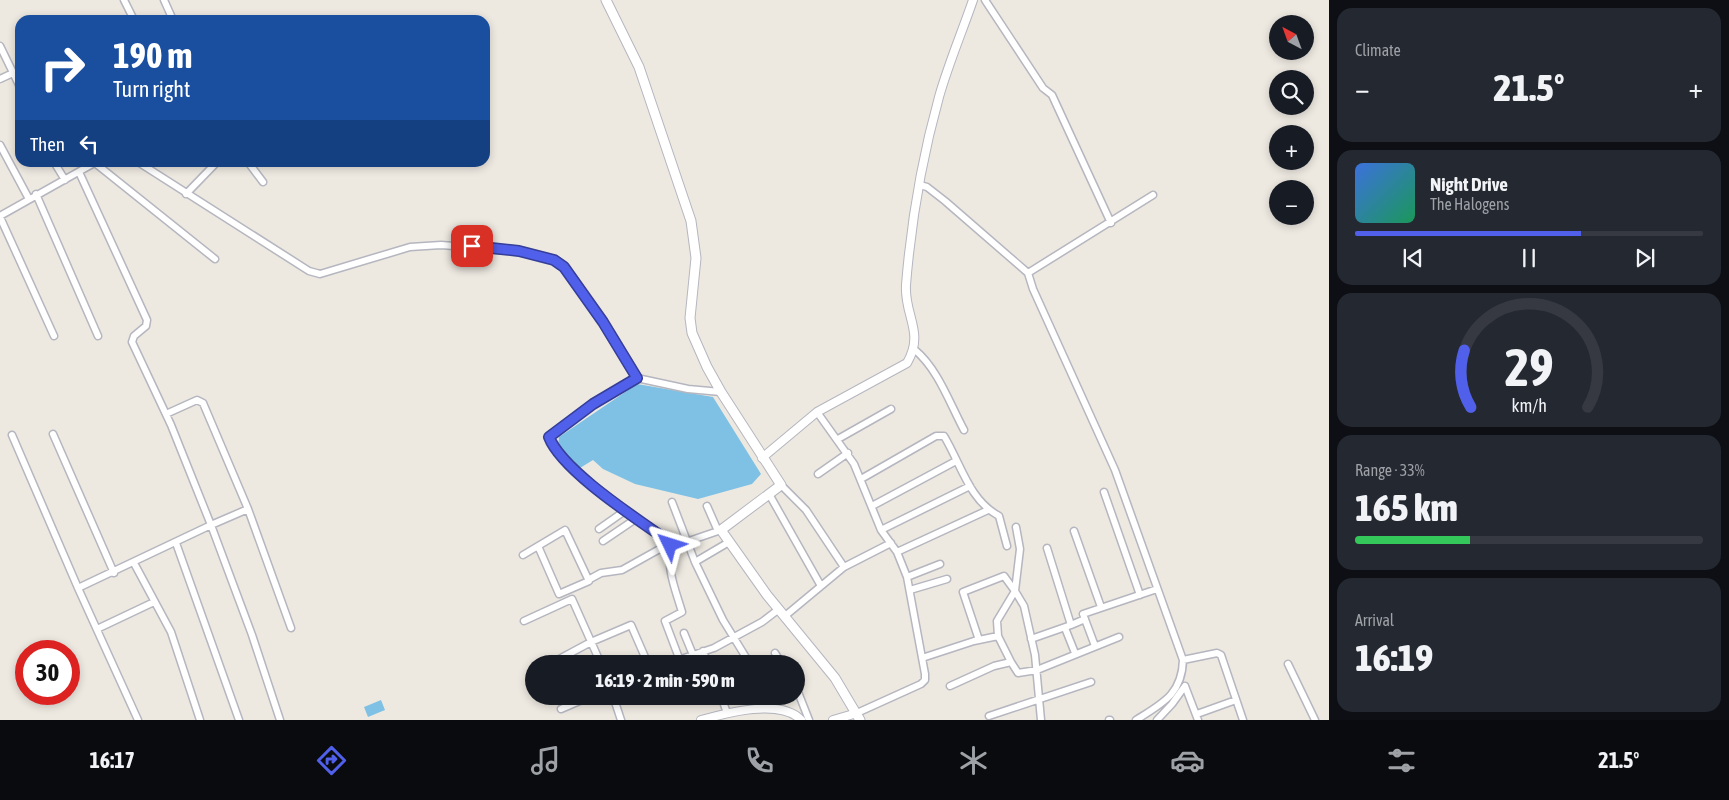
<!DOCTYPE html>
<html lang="en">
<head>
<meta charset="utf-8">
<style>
	:root { --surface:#171b24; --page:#242831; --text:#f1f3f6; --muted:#9ea1a6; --line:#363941; --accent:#5160eb }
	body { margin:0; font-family:"Asap Condensed",sans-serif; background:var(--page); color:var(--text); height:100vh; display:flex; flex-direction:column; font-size:19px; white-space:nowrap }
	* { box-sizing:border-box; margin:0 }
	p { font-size:16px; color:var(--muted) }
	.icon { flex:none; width:28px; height:28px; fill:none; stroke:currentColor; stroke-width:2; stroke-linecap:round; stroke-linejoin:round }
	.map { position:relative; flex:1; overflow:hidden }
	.side { display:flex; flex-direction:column; gap:8px; padding:8px; background:#0d0f14; width:400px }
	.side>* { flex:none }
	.hud { position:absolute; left:15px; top:15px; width:475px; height:152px; border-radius:15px; box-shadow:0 2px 8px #0003; background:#1a4fa0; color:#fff; overflow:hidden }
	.needle { width:32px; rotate:319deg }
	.controls { position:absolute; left:1269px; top:15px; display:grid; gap:10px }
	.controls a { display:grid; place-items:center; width:45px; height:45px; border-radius:50%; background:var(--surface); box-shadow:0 2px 8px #0003; font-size:25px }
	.speed { position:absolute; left:15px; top:640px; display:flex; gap:10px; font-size:25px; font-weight:700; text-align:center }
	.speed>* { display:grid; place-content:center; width:65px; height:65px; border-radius:50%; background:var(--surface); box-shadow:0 2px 8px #0003; line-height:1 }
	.speed .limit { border:8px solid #d22; background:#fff; color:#111 }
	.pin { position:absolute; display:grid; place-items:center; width:42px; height:42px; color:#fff; margin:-21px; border-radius:10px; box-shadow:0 2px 8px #0006 }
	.me { position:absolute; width:55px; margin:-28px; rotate:311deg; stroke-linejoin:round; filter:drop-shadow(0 0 4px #0008) }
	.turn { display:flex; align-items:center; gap:18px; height:105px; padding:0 15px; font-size:22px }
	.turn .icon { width:65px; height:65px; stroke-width:2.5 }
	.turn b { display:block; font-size:35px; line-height:42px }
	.then { display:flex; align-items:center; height:48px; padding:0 15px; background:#0003; gap:10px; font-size:19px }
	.big { font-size:38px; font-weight:800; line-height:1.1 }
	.side .widget { flex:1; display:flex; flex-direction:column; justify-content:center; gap:8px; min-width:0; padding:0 18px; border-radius:15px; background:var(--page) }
	.side .dial { align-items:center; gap:0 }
	.dial svg { height:130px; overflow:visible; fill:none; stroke:var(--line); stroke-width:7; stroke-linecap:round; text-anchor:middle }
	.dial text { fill:var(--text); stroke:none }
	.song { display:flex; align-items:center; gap:15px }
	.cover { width:60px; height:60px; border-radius:8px; background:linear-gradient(135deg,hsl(220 70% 55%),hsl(150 70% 35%)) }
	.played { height:5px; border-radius:2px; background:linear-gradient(90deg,var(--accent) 65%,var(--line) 65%) }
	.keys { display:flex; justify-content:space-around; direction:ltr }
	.heat { display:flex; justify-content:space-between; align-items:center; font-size:28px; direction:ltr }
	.charge { height:8px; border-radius:4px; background:linear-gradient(90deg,#34c759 33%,var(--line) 0) }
	.trip { position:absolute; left:525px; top:655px; width:280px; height:50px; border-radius:25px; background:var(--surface); box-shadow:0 2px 8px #0003; font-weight:800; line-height:50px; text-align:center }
	.dock { display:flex; height:80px; justify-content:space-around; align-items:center; background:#090b0e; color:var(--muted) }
	.dock .icon { width:35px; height:35px }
	.dock .current { color:var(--accent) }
	.dock b { font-size:22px; color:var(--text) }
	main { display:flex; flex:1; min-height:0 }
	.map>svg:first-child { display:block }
</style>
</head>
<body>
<main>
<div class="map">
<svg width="1329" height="720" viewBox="0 0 1329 720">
	<rect width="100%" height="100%" fill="#ede9e1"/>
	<path fill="#7ec1e5" d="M637,384L713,397L761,474L752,484L698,499L635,484L603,469L593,460L580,468L558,447L559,437Z
		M381,700L385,710L368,717L364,707Z"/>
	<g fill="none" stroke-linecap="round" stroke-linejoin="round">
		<g stroke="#b5b6bf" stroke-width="9">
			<path id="minor" d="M124,0L134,20
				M164,0L173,20
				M985,0L1043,88L1052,95L1111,223
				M0,46L20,87
				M0,79L13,73
				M20,104V106
				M0,145L29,199
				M54,162L65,180
				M138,162L309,271L320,274L410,247L441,245L519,251L554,260L564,267L603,322L637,378
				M248,162L263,182
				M95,163L215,259
				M79,172L147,320L146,326L134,336L132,342L171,425L211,525L248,509
				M920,185L927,187L945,201L1028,273L1033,289L1115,470L1183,660C1182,694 1163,703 1136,720
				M36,194L98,336
				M186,194L217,162
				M0,216L96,162
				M0,217L54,336
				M1028,273L1153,195
				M915,350C938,369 950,404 964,430
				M817,412L854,464L881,530L897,552L907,577L925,674V680L921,684L857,713
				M166,414L197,400L203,403L248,509L291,628
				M53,434L114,573
				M12,435L78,588L138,720
				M838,439L891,409
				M818,474L848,453
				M861,479L936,436H944C961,464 969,500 999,516L1007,546
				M781,485L806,510L844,567
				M1104,492L1140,595
				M769,494L821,586
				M672,502L695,562L723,620L750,664
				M707,506L718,531
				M872,506L956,461
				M1016,527L1020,549L1015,591L1024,606L1035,655L1041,720
				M599,529L626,510
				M721,530L686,542L671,543C640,521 561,470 549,437L593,404L637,378L688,389L721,392
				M881,530L970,486
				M1074,531L1101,607
				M603,541L637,518
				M176,543L239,720
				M671,543C666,569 675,588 682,612L665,621L679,658
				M669,551L679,547L682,542
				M897,552L988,510
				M523,555L565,530L589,581L559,594L538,546
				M695,562L729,542
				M134,563L171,632L200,720
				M907,577L940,564
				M588,580L601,573L622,570L665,546L670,545
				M78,588L211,525L252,635L280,720
				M910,590L947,579
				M785,616L844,567L891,543
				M524,621L572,599L601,664
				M1071,625L1085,619
				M1065,628L1075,653
				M97,629L154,602
				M684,633L693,655
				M998,636L1011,662
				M1031,639L1071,625L1047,548
				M1095,646L1083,614L1157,589
				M703,651L708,664
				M775,653L782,664
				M922,658L974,641L998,636L997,621L1015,591L1004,576L963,592L979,640
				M1183,660L1217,653L1221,655L1243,720
				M550,664L591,642L631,625L648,664
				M588,664L599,659
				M666,664L714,648L762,622L779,609
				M1288,664L1315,720
				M950,686L994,666L1011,662L1018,673L1037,670L1119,637
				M796,687L809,720
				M613,696L621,720
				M721,696L727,713
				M763,696L768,708
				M561,709L591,696
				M1197,714L1236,700
				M989,716L1091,682
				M1109,720H1110
				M1157,720L1172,704L1185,686L1198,720"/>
		</g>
		<g stroke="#b5b6bf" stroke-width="10">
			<path id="tertiary" d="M762,458L817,412L907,363C925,332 904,316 906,285C911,223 922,158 939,97C948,65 962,32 973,0
				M701,720C726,713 781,698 801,720
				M833,720L857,713"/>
		</g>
		<g stroke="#b5b6bf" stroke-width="11">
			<path id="secondary" d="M606,0L639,67L691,221L696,258L690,318L692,333L707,367L721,392L781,485L721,530L767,595L835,678L860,720"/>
		</g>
		<use href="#minor" stroke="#fff" stroke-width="6"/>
		<use href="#tertiary" stroke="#fff" stroke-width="8"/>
		<use href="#secondary" stroke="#fff" stroke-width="9"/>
	</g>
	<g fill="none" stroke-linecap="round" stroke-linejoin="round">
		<g stroke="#353e99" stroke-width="12">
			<path id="route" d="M472,246L519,251L554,260L564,267L603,322L637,378L593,404L549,437C562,471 639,520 671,543L670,545"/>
		</g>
		<use href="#route" stroke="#5160eb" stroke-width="9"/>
	</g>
</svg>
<div class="controls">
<a><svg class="needle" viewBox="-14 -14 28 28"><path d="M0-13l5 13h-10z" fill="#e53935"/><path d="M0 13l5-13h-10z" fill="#9ea1a6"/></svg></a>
<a><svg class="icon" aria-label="search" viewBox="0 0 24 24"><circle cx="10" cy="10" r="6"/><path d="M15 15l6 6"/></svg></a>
<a>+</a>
<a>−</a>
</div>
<div class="speed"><div class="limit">30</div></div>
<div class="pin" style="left:472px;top:246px;background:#d93025"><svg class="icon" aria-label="arrive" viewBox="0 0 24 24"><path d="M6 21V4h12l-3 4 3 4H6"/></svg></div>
<svg class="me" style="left:670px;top:545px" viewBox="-20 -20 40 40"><path d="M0-17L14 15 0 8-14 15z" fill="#5160eb" stroke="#fff" stroke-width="4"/></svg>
<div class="trip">16:19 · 2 min · 590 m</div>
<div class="hud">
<div class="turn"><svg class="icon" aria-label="right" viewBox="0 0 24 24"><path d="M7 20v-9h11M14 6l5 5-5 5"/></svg><div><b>190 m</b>Turn right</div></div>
<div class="then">Then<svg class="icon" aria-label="left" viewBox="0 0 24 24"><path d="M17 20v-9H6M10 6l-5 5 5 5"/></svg></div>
</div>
</div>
<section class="side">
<div class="widget"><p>Climate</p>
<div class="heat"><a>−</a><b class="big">21.5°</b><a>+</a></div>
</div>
<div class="widget">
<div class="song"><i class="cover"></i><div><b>Night Drive</b><p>The Halogens</p></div></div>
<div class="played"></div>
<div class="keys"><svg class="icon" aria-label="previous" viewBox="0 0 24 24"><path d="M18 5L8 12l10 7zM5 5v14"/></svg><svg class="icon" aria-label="pause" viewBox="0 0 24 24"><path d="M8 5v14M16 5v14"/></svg><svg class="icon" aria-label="next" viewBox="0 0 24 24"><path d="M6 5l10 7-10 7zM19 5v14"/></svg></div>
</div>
<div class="widget dial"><svg viewBox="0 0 100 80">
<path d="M14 69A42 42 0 1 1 86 69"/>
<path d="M14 69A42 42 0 0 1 10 34" stroke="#5160eb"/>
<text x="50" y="56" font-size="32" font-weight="700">29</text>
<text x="50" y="72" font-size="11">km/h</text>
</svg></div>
<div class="widget"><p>Range · 33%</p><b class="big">165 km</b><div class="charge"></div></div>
<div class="widget"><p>Arrival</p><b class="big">16:19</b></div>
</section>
</main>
<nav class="dock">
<b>16:17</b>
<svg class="icon current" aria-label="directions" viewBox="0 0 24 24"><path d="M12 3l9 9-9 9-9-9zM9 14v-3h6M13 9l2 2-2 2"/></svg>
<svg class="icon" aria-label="music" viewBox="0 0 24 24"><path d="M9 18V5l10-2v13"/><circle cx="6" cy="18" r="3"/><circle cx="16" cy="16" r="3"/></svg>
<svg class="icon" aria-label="phone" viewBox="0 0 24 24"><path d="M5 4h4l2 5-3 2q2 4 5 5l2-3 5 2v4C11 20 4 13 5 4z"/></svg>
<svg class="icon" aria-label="climate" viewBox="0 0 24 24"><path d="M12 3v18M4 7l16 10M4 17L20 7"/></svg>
<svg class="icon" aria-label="car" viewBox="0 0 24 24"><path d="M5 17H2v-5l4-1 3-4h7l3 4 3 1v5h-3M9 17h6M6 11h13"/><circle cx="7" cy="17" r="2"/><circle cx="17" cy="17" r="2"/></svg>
<svg class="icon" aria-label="filters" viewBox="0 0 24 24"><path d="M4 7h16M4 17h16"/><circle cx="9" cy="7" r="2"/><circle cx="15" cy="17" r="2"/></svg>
<b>21.5°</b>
</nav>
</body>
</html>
